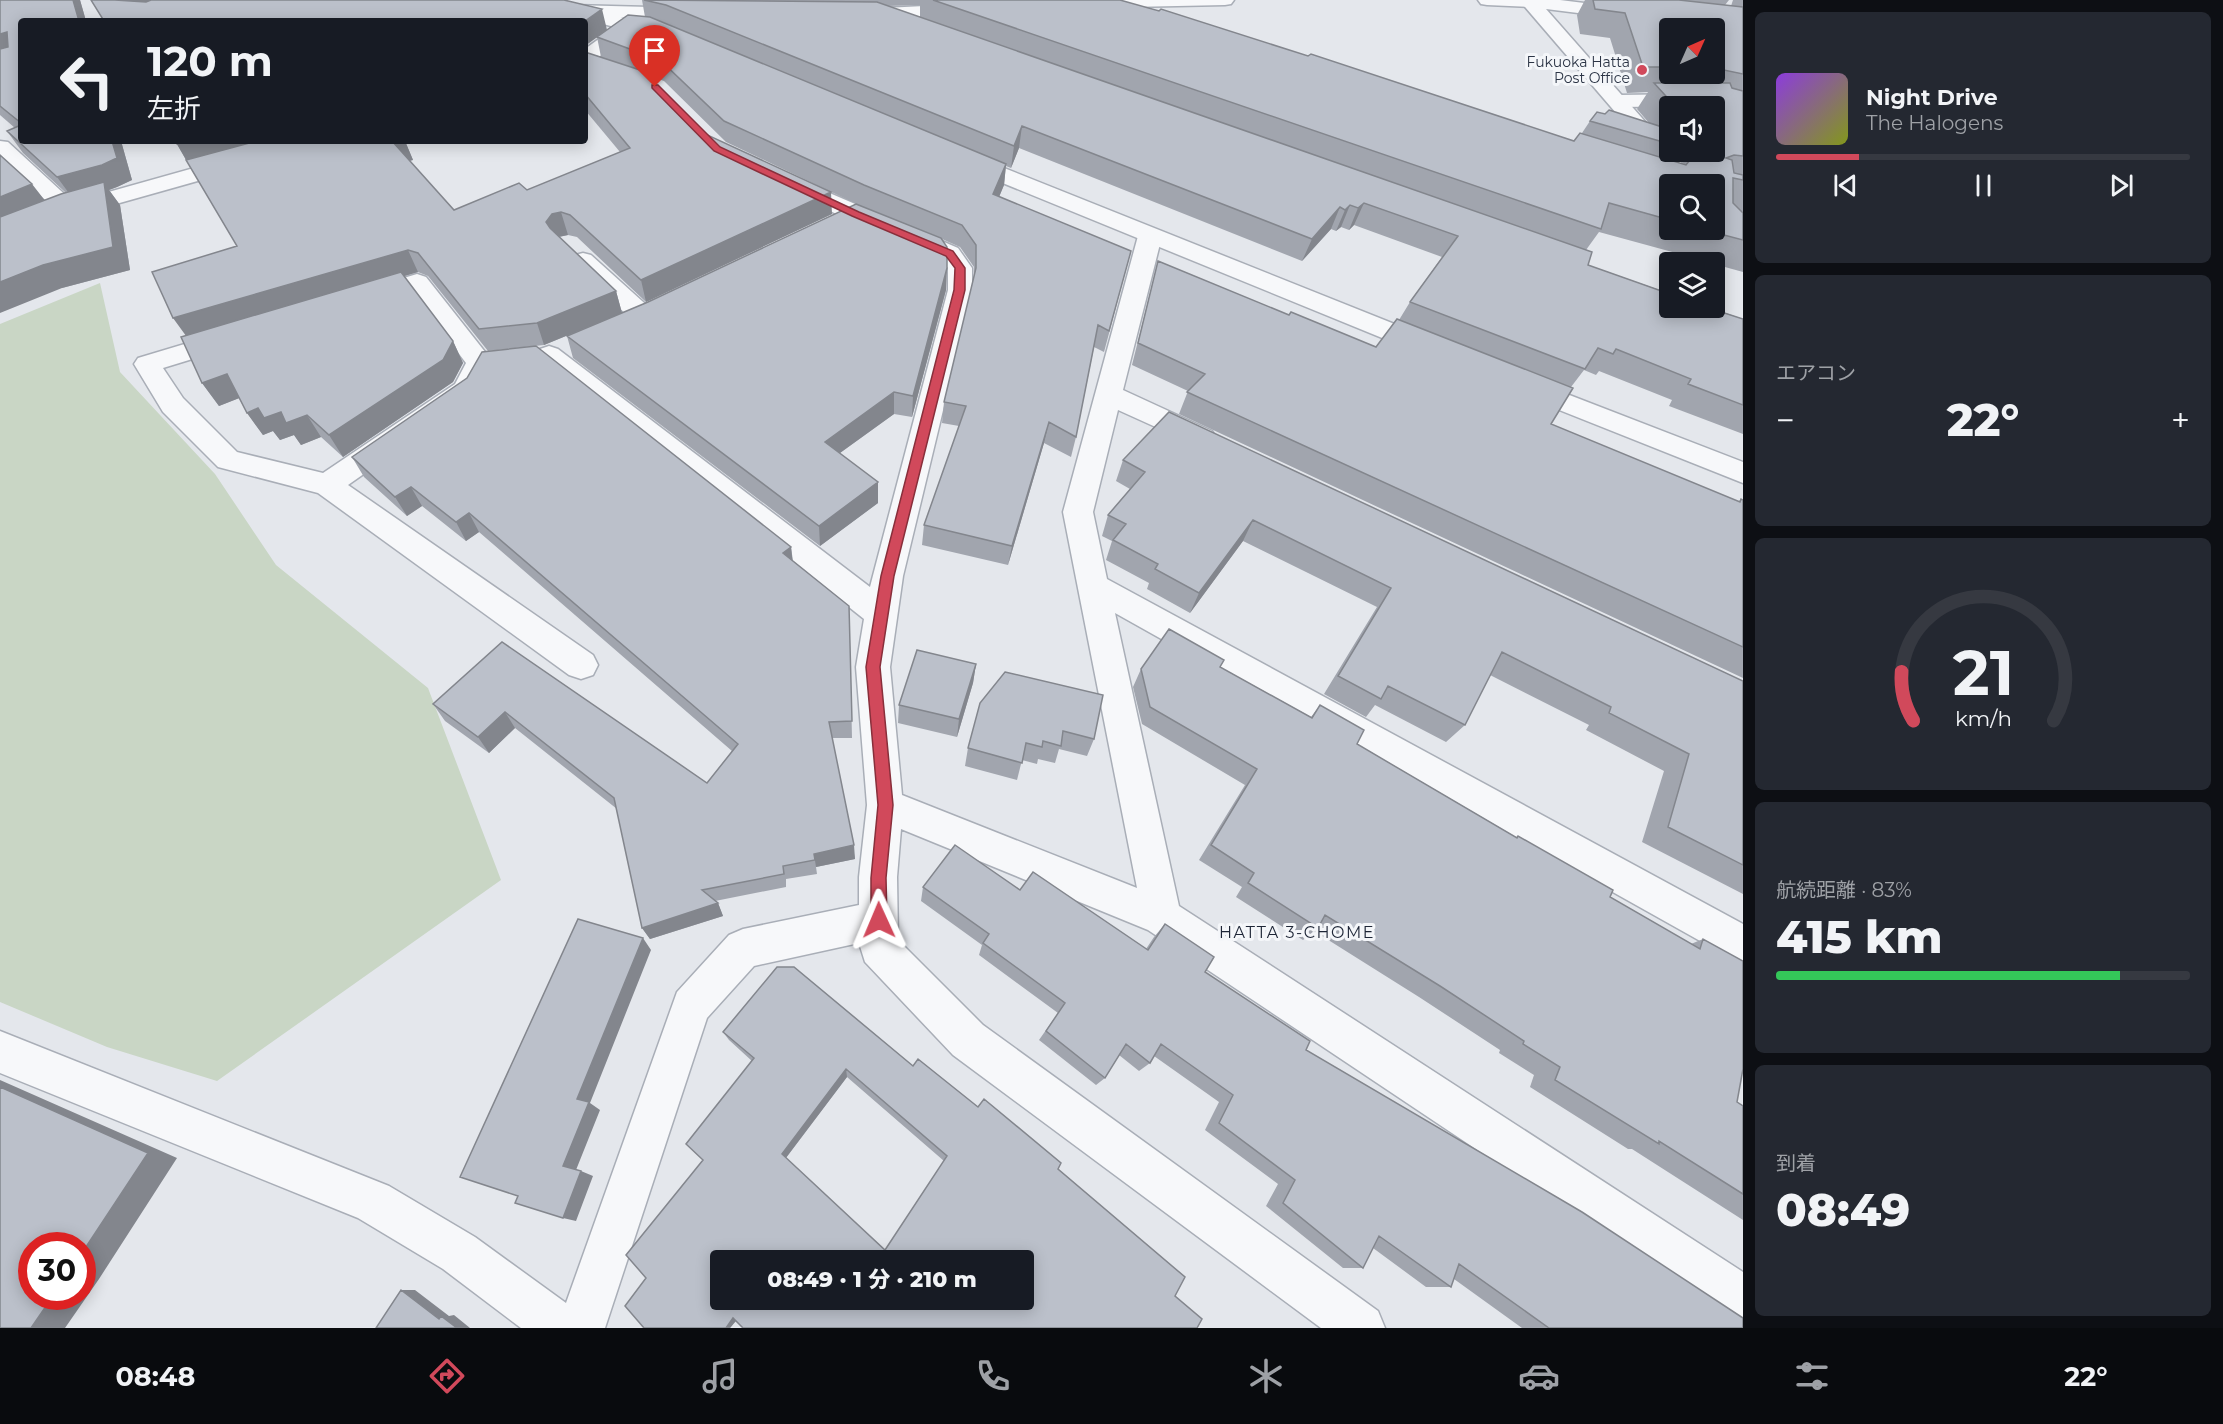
<!DOCTYPE html>
<html lang="ja">
<head>
<meta charset="utf-8">
<style>
	:root { --surface:#171b24; --page:#242831; --text:#f1f3f6; --muted:#9ea1a6; --line:#363941; --accent:#d1495b }
	body { margin:0; font-family:Montserrat,"Noto Sans JP",sans-serif; background:var(--page); color:var(--text); height:100vh; display:flex; flex-direction:column; font-size:22px; white-space:nowrap }
	* { box-sizing:border-box; margin:0 }
	p { font-size:20px; color:var(--muted) }
	.icon { flex:none; width:33px; height:33px; fill:none; stroke:currentColor; stroke-width:2; stroke-linecap:round; stroke-linejoin:round }
	.map { position:relative; flex:1; overflow:hidden }
	.sheet { display:flex; flex-direction:column; gap:12px; padding:12px; background:#0d0f14; width:480px }
	.sheet>* { flex:none }
	.top-card { position:absolute; left:18px; top:18px; width:570px; height:126px; border-radius:6px; box-shadow:0 3px 15px #0003; background:#171b24; color:var(--text); overflow:hidden }
	.needle { width:39px; rotate:45deg }
	.tools { position:absolute; left:1659px; top:18px; display:grid; gap:12px }
	.tools a { display:grid; place-items:center; width:66px; height:66px; border-radius:6px; background:var(--surface); box-shadow:0 3px 15px #0003; font-size:30px }
	.speed { position:absolute; left:18px; top:1232px; display:flex; gap:12px; font-size:30px; font-weight:700; text-align:center }
	.speed>* { display:grid; place-content:center; width:78px; height:78px; border-radius:50%; background:var(--surface); box-shadow:0 3px 15px #0003; line-height:1 }
	.speed .limit { border:9px solid #d22; background:#fff; color:#111 }
	.pin { position:absolute; display:grid; place-items:center; width:51px; height:51px; color:#fff; margin:-62px -26px; border-radius:50% 50% 50% 0; rotate:-45deg; box-shadow:0 0 6px #0007 }
	.pin .icon { rotate:45deg }
	.me { position:absolute; width:66px; margin:-33px; rotate:359deg; stroke-linejoin:round; filter:drop-shadow(0 0 4px #0008) }
	.turn { display:flex; align-items:center; gap:21px; height:126px; padding:0 30px; font-size:27px }
	.turn .icon { width:78px; height:78px; stroke-width:2.5 }
	.turn b { display:block; font-size:42px; line-height:51px }
	.big { font-size:45px; font-weight:800; line-height:1.1 }
	.sheet .widget { flex:1; display:flex; flex-direction:column; justify-content:center; gap:9px; min-width:0; padding:0 21px; border-radius:9px; background:var(--page) }
	.sheet .dial { align-items:center; gap:0 }
	.dial svg { height:156px; overflow:visible; fill:none; stroke:var(--line); stroke-width:7; stroke-linecap:round; text-anchor:middle }
	.dial text { fill:var(--text); stroke:none }
	.song { display:flex; align-items:center; gap:18px }
	.cover { width:72px; height:72px; border-radius:9px; background:linear-gradient(135deg,hsl(270 70% 55%),hsl(70 70% 35%)) }
	.played { height:6px; border-radius:3px; background:linear-gradient(90deg,var(--accent) 20%,var(--line) 20%) }
	.keys { display:flex; justify-content:space-around; direction:ltr }
	.heat { display:flex; justify-content:space-between; align-items:center; font-size:33px; direction:ltr }
	.charge { height:9px; border-radius:4px; background:linear-gradient(90deg,#34c759 83%,var(--line) 0) }
	.trip { position:absolute; left:710px; top:1250px; width:324px; height:60px; border-radius:6px; background:var(--surface); box-shadow:0 3px 15px #0003; font-weight:800; line-height:60px; text-align:center }
	.tab-bar { display:flex; height:96px; justify-content:space-around; align-items:center; background:#090b0e; color:var(--muted) }
	.tab-bar .icon { width:42px; height:42px }
	.tab-bar .selected { color:var(--accent) }
	.tab-bar b { font-size:27px; color:var(--text) }
	main { display:flex; flex:1; min-height:0 }
	.map>svg:first-child { display:block }
</style>
</head>
<body>
<main>
<div class="map">
<svg width="1743" height="1328" viewBox="0 0 1743 1328">
	<rect width="100%" height="100%" fill="#e4e7ec"/>
	<path fill="#c9d6c5" d="M100,283L120,372L215,474L276,565L428,688L501,880L217,1081L107,1047L0,1002V324Z"/>
	<g fill="none" stroke-linecap="round" stroke-linejoin="round">
		<g stroke="#a9aeb7" stroke-width="3">
			<path id="minor" d="M1075,0H1234L1231,4L1225,5L1082,8L1076,7L1073,3Z
				M1478,0H1537L1538,2L1535,6L1529,7L1487,5L1481,4Z
				M965,4L972,6L974,10L972,14L864,21L857,19L855,15L857,11L864,9Z
				M572,5L689,8L696,10L698,14L696,18L689,20L565,15L563,11L565,7Z
				M632,18L639,20L641,24L639,28L596,59L598,63L595,67L585,68V49L625,20Z
				M1691,94L1743,106V118L1714,112V106L1618,107L1611,105L1608,101L1611,97L1618,95Z
				M0,141L8,142L73,202L290,141H325L322,146L77,215L0,245V230L54,208L0,159Z
				M792,177L958,248L972,268V290L903,576L890,667L902,795L1137,888L1063,512L1138,236L1142,231L1150,229L1158,231L1162,236L1123,390L1212,431L1216,438L1212,445L1202,448L1118,410L1093,512L1107,579L1743,924V965L1115,613L1179,906L1743,1272V1323L1726,1316L1148,930L901,829L897,877L898,940L983,1025L1378,1311L1385,1328H1321L953,1055L865,962L859,943L754,966L707,1018L605,1328H521L443,1269L358,1218L0,1073V1031L389,1186L475,1237L566,1303L677,992L729,935L743,929L859,905V877L867,805L856,667L864,619L540,361L536,355L540,349L549,346L558,349L870,587L948,290V268L941,258L847,219L784,189L781,184L784,179Z
				M583,253L591,255L652,310L656,316L652,322L643,324L634,322L575,265L571,260L575,255Z
				M417,274L426,277L493,362L475,396L348,485L593,655L598,665L593,675L581,679L569,675L318,493L218,467L163,412L134,364L138,358ZM412,292L466,363L455,384L323,473L237,452L183,398L163,368Z"/>
		</g>
		<g stroke="#a9aeb7" stroke-width="3">
			<path id="tertiary" d="M521,0H552L669,29L671,33L669,37L662,39L524,4Z
				M1519,0H1560L1633,9L1635,13L1633,17L1626,19L1546,9L1700,184H1677Z
				M964,152L1437,341L1441,347L1437,353L1428,356L1419,353L956,164L953,159L956,154Z
				M1523,377L1743,462V483L1514,392L1510,386L1514,380Z"/>
		</g>
		<use href="#minor" fill="#f7f8fa" fill-rule="evenodd"/>
		<use href="#tertiary" fill="#f7f8fa" fill-rule="evenodd"/>
	</g>
	<path fill="#a1a5ae" fill-rule="evenodd" d="M0,0H80L86,21H21V141H121L132,180L117,187L109,190L120,205L130,270L62,288L45,200L66,193L23,153L7,131L15,128L0,115Z
		M642,0H1120L1574,141L1582,133L1590,121L1605,114L1649,123L1637,109L1648,92L1627,93L1610,38L1580,34L1577,15L1585,0H1581H1729L1725,5L1731,6L1733,0H1743V272L1714,264V262H1709L1599,232L1586,250L1588,265L1743,319V434L1669,406L1672,400L1599,371L1596,375L1584,370L1571,387L1551,424L1738,502L1741,499L1743,500V678L1179,414L1188,391L1132,365L1158,261L1289,315L1376,347L1399,320L1410,302L1442,257L1354,225L1349,230L1341,227L1336,231L1331,229L1302,261L1019,148L1011,168L1006,166L1004,185L999,197L1131,251L1104,352L1094,347L1076,437L1071,457L1044,443L1008,565L922,545L924,525L959,426L942,423L944,402L974,278V267L960,247L942,239L946,290L912,417L894,414L840,453L878,503L820,546L573,358L567,336L595,324L544,345L488,351L428,276L418,272L404,276L453,341L463,363L453,382L343,457L321,437L301,445L294,435L280,440L273,431L263,435L247,413L239,398L219,406L202,383L186,336L237,246L175,141H405L413,160L409,161L454,210L527,190L620,152L585,110V52L601,57L597,37L645,17ZM920,5V17L888,6ZM1670,28H1714V74H1670ZM647,75L664,81L726,142L863,207L648,302L622,313L616,291L559,237L568,235L577,237L646,302L832,214L705,134ZM1670,106H1714V152H1670ZM1674,152L1685,165L1669,160ZM1670,184L1714,230H1670Z
		M352,457L791,547L793,561L849,606L852,738H832L855,859L816,867L817,874L786,879V887L715,901L718,903L723,916L650,939L642,928L617,809L515,728L489,753L445,721L433,704L502,642L707,783L732,751L479,532L466,541L422,506L407,516L364,477Z
		M1123,460L1743,681V894L1642,842L1664,771L1586,730L1589,725L1490,675L1465,725L1446,742L1375,705L1366,717L1324,694L1377,607L1243,541L1190,613L1147,589L1149,583L1106,560L1112,541L1102,536L1108,515L1130,489L1116,481Z
		M1224,660L1220,667L1311,717L1320,705L1357,744L1516,837L1518,836L1610,897L1691,944L1703,939L1737,1102L1743,1106V1220L1632,1149H1628L1530,1087L1534,1075L1499,1053L1500,1050L1419,997L1314,931L1303,940L1236,897L1242,887L1199,860L1245,785L1142,724L1133,687L1141,669Z
		M976,664L973,683L957,737L898,723L899,705Z
		M980,703L1094,739L1087,756L1059,749L1055,763L1038,759L1037,764L1022,760L1017,780L965,766L968,748Z
		M923,887L1020,890L1146,949L1154,937L1165,924L1205,972L1306,1050L1743,1328H1522L1454,1279L1451,1287H1426L1373,1248L1363,1268H1343L1266,1206L1278,1184L1205,1130L1219,1102L1154,1056L1150,1063L1139,1071L1119,1055L1105,1078L1096,1085L1039,1040L1058,1013L979,955L982,945L921,901Z
		M777,967H794L913,1066L918,1059L978,1107L984,1099L1061,1163L1058,1169L1185,1277L1175,1296L1202,1319L1197,1328H743L736,1321L730,1328H644L625,1306L646,1278L626,1255L703,1160L686,1144L752,1061L729,1040L723,1032ZM847,1077L944,1161L885,1250L786,1158ZM720,1260H1023V1299H720Z"/>
	<path fill="#83868d" d="M73,0H80L86,21H79Z
		M115,0H176L131,15Z
		M602,9L607,30L585,46V21Z
		M7,32L21,51L0,60V34Z
		M1022,126L1019,148L1011,168L1014,146Z
		M112,141H121L132,180L117,187L109,190L120,205L130,270L62,288L0,313V282L74,200L57,177Z
		M190,141H282L190,167L177,144Z
		M391,141H405L413,160L400,163Z
		M1006,164L1004,185L991,216L993,194Z
		M32,184L50,207L0,228V197Z
		M831,192L832,214L646,302L641,280Z
		M1364,203L1354,225L1349,230L1358,208Z
		M1350,205L1341,227L1336,231L1345,210Z
		M1340,207L1331,229L1302,261L1312,239Z
		M561,212L568,235L558,237L553,244L546,222L552,214Z
		M408,250L418,272L189,340L173,318Z
		M947,268L946,290L912,417L913,396Z
		M616,291L622,313L544,345L537,323Z
		M453,341L463,363L453,382L343,457L329,435Z
		M227,374L242,397L219,406L202,383Z
		M894,392V414L826,463L825,442Z
		M258,408L307,415L321,437L301,445L294,435L280,440L273,431L263,435L247,413Z
		M1049,422L1044,443L1008,565L1012,546Z
		M878,482V503L820,546L819,526Z
		M411,487L422,506L407,516L395,497Z
		M469,513L479,532L466,541L456,522Z
		M1253,520L1243,541L1190,613L1199,593Z
		M791,547L793,566L783,553Z
		M976,664L973,683L957,737L959,719Z
		M505,712L515,728L489,753L478,737Z
		M854,845L855,859L816,867L814,854Z
		M718,903L723,916L650,939L642,928Z
		M643,938L651,950L590,1103L600,1110L576,1170L563,1166L577,1099Z
		M846,1069L847,1077L785,1159L782,1154Z
		M0,1080L177,1158L99,1279L65,1328H31L53,1296H82V1253L0,1087Z
		M581,1171L593,1176L576,1221L563,1218Z
		M401,1290H415L449,1316L454,1315L470,1328H457L439,1319Z
		M739,1317L730,1328H726L733,1318Z"/>
	<path fill="#bbc0ca" stroke="#83868d" stroke-width="1.5" fill-rule="evenodd" d="M0,0H73L79,21H21V123L0,106V49L8,47L7,32L0,34Z
		M91,0H115L146,2L151,0H564L602,9L585,21H104Z
		M644,0L877,2L1592,252L1588,265L1670,294V308H1709L1743,319V405L1688,384L1691,379L1616,349L1613,354L1598,348L1585,369L1410,302L1458,236L1364,203L1358,208L1350,205L1345,210L1340,207L1312,239L1022,126L1014,146L666,5Z
		M933,0H1120L1159,11L1161,9L1308,56L1311,54L1574,141L1580,133L1686,165L1690,160H1720L1722,158L1714,150V106H1675L1654,83H1730L1732,88L1743,91V156L1734,155L1726,158L1732,160L1734,173L1743,175V180L1733,178V203L1743,213V240L1705,230H1714V184H1670V220L1609,203L1601,229Z
		M1593,0H1679L1743,7V74L1714,68V28H1670V67H1643L1625,13L1595,9Z
		M628,15L650,17L1006,164L993,194L1131,251L1109,331L1098,325L1076,437L1049,422L1012,546L924,525L966,406L944,402L976,268V245L962,225L864,185L724,121L660,60L597,37Z
		M585,52L643,71L705,134L831,192L641,280L570,215L561,212L552,214L546,222L550,228L616,291L537,323L479,329L418,253L408,250L173,318L152,272L237,246L186,160L257,141H392L454,210L519,183L527,190L630,148L585,94Z
		M1609,110L1659,126L1670,138V144L1590,121L1597,112L1605,114Z
		M21,125V141H112L117,158L102,165L57,177L7,131Z
		M175,141H190L177,144Z
		M0,155L32,184L0,197Z
		M104,182L113,247L43,265L0,282V217L61,194Z
		M856,204L941,238L947,247V268L913,396L894,392L825,442L878,482L819,526L567,336L648,302Z
		M1158,261L1289,315L1291,312L1376,347L1397,319L1573,388L1551,424L1740,502L1741,499L1743,500V647L1187,392L1205,374L1138,343Z
		M401,272L453,341L443,360L329,435L307,415L286,423L281,412L264,418L258,408L247,413L227,374L202,383L181,337Z
		M536,346L791,547L783,553L849,606L852,721L829,722L854,845L814,854L815,860L783,866L784,874L702,890L718,903L642,928L614,798L505,712L478,737L433,704L502,642L707,783L738,744L469,513L456,522L411,487L395,497L352,457L467,378L482,352Z
		M1169,412L1743,681V865L1668,827L1689,754L1609,713L1611,707L1502,652L1465,725L1388,686L1381,699L1338,676L1391,588L1253,520L1199,593L1155,569L1158,564L1113,540L1126,524L1108,515L1145,472L1123,460Z
		M1169,629L1224,660L1220,667L1312,718L1320,705L1364,730L1357,744L1517,838L1518,836L1613,890L1610,897L1700,949L1703,939L1743,961V1069L1737,1102L1743,1106V1194L1659,1141V1144L1555,1080L1560,1067L1523,1044L1524,1041L1440,986L1325,915L1318,928L1248,883L1254,873L1211,845L1257,769L1150,707L1141,669Z
		M917,650L976,664L959,719L899,705Z
		M1005,672L1103,695L1094,739L1063,731L1061,746L1043,741L1042,747L1026,743L1022,763L968,748L980,703Z
		M955,845L1020,890L1033,872L1148,950L1165,924L1214,957L1205,972L1310,1041L1306,1050L1582,1212L1743,1318V1328H1549L1459,1264L1451,1287L1379,1236L1363,1268L1283,1203L1295,1180L1219,1123L1233,1095L1161,1044L1150,1063L1126,1044L1105,1078L1046,1031L1065,1003L983,943L989,934L923,887Z
		M578,919L643,938L577,1099L589,1102L563,1166L581,1171L563,1218L515,1203L518,1196L460,1177Z
		M777,967H794L913,1066L918,1059L978,1107L984,1099L1061,1163L1058,1169L1185,1277L1175,1296L1202,1319L1197,1328H743L733,1318L726,1328H644L625,1306L646,1278L626,1255L703,1160L686,1144L754,1058L723,1032ZM846,1069L947,1156L885,1250L782,1154ZM720,1260H1023V1299H720Z
		M0,1087L148,1153L82,1253V1245H32V1296H53L31,1328H0Z
		M401,1290L439,1319L441,1316L457,1328H376Z"/>
	<path fill="#d1495b" stroke="#882f3b" stroke-width="1.5" d="M652,85H658L720,147L859,212L953,251L965,268V290L894,576L880,667L893,805L886,878L887,920L885,925L879,928L874,925L871,920V878L878,805L866,667L881,576L954,290L955,268L946,256L852,216L714,151L652,88Z"/>
	<circle fill="#d1495b" stroke="#f4f6f9" stroke-width="2" cx="1642" cy="70" r="6"/>
	<g text-anchor="middle" dominant-baseline="central" stroke-width="6" stroke-linejoin="round" paint-order="stroke">
		<g font-size="14" fill="#2b3445" stroke="#f4f6f9" text-anchor="end">
			<text x="1630" y="62">Fukuoka Hatta<tspan x="1630" dy="16">Post Office</tspan></text>
		</g>
		<g font-size="16" letter-spacing="1.5" fill="#1d2536" stroke="#f4f6f9">
			<text x="1297" y="932">HATTA 3-CHOME</text>
		</g>
	</g>
</svg>
<div class="tools">
<a><svg class="needle" viewBox="-14 -14 28 28"><path d="M0-13l5 13h-10z" fill="#e53935"/><path d="M0 13l5-13h-10z" fill="#9ea1a6"/></svg></a>
<a><svg class="icon" aria-label="sound" viewBox="0 0 24 24"><path d="M4 9h4l5-4v14l-5-4H4zM17 9q2 3 0 6"/></svg></a>
<a><svg class="icon" aria-label="search" viewBox="0 0 24 24"><circle cx="10" cy="10" r="6"/><path d="M15 15l6 6"/></svg></a>
<a><svg class="icon" aria-label="layers" viewBox="0 0 24 24"><path d="M12 4l9 5-9 5-9-5zM3 14l9 5 9-5"/></svg></a>
</div>
<div class="speed"><div class="limit">30</div></div>
<div class="pin" style="left:655px;top:87px;background:#d93025"><svg class="icon" aria-label="arrive" viewBox="0 0 24 24"><path d="M6 21V4h12l-3 4 3 4H6"/></svg></div>
<svg class="me" style="left:879px;top:920px" viewBox="-20 -20 40 40"><path d="M0-17L14 15 0 8-14 15z" fill="#d1495b" stroke="#fff" stroke-width="4"/></svg>
<div class="trip">08:49 · 1 分 · 210 m</div>
<div class="top-card">
<div class="turn"><svg class="icon" aria-label="left" viewBox="0 0 24 24"><path d="M17 20v-9H6M10 6l-5 5 5 5"/></svg><div><b>120 m</b>左折</div></div>
</div>
</div>
<section class="sheet">
<div class="widget">
<div class="song"><i class="cover"></i><div><b>Night Drive</b><p>The Halogens</p></div></div>
<div class="played"></div>
<div class="keys"><svg class="icon" aria-label="previous" viewBox="0 0 24 24"><path d="M18 5L8 12l10 7zM5 5v14"/></svg><svg class="icon" aria-label="pause" viewBox="0 0 24 24"><path d="M8 5v14M16 5v14"/></svg><svg class="icon" aria-label="next" viewBox="0 0 24 24"><path d="M6 5l10 7-10 7zM19 5v14"/></svg></div>
</div>
<div class="widget"><p>エアコン</p>
<div class="heat"><a>−</a><b class="big">22°</b><a>+</a></div>
</div>
<div class="widget dial"><svg viewBox="0 0 100 80">
<path d="M14 69A42 42 0 1 1 86 69"/>
<path d="M14 69A42 42 0 0 1 8 44" stroke="#d1495b"/>
<text x="50" y="56" font-size="32" font-weight="700">21</text>
<text x="50" y="72" font-size="11">km/h</text>
</svg></div>
<div class="widget"><p>航続距離 · 83%</p><b class="big">415 km</b><div class="charge"></div></div>
<div class="widget"><p>到着</p><b class="big">08:49</b></div>
</section>
</main>
<nav class="tab-bar">
<b>08:48</b>
<svg class="icon selected" aria-label="directions" viewBox="0 0 24 24"><path d="M12 3l9 9-9 9-9-9zM9 14v-3h6M13 9l2 2-2 2"/></svg>
<svg class="icon" aria-label="music" viewBox="0 0 24 24"><path d="M9 18V5l10-2v13"/><circle cx="6" cy="18" r="3"/><circle cx="16" cy="16" r="3"/></svg>
<svg class="icon" aria-label="phone" viewBox="0 0 24 24"><path d="M5 4h4l2 5-3 2q2 4 5 5l2-3 5 2v4C11 20 4 13 5 4z"/></svg>
<svg class="icon" aria-label="climate" viewBox="0 0 24 24"><path d="M12 3v18M4 7l16 10M4 17L20 7"/></svg>
<svg class="icon" aria-label="car" viewBox="0 0 24 24"><path d="M5 17H2v-5l4-1 3-4h7l3 4 3 1v5h-3M9 17h6M6 11h13"/><circle cx="7" cy="17" r="2"/><circle cx="17" cy="17" r="2"/></svg>
<svg class="icon" aria-label="filters" viewBox="0 0 24 24"><path d="M4 7h16M4 17h16"/><circle cx="9" cy="7" r="2"/><circle cx="15" cy="17" r="2"/></svg>
<b>22°</b>
</nav>
</body>
</html>
